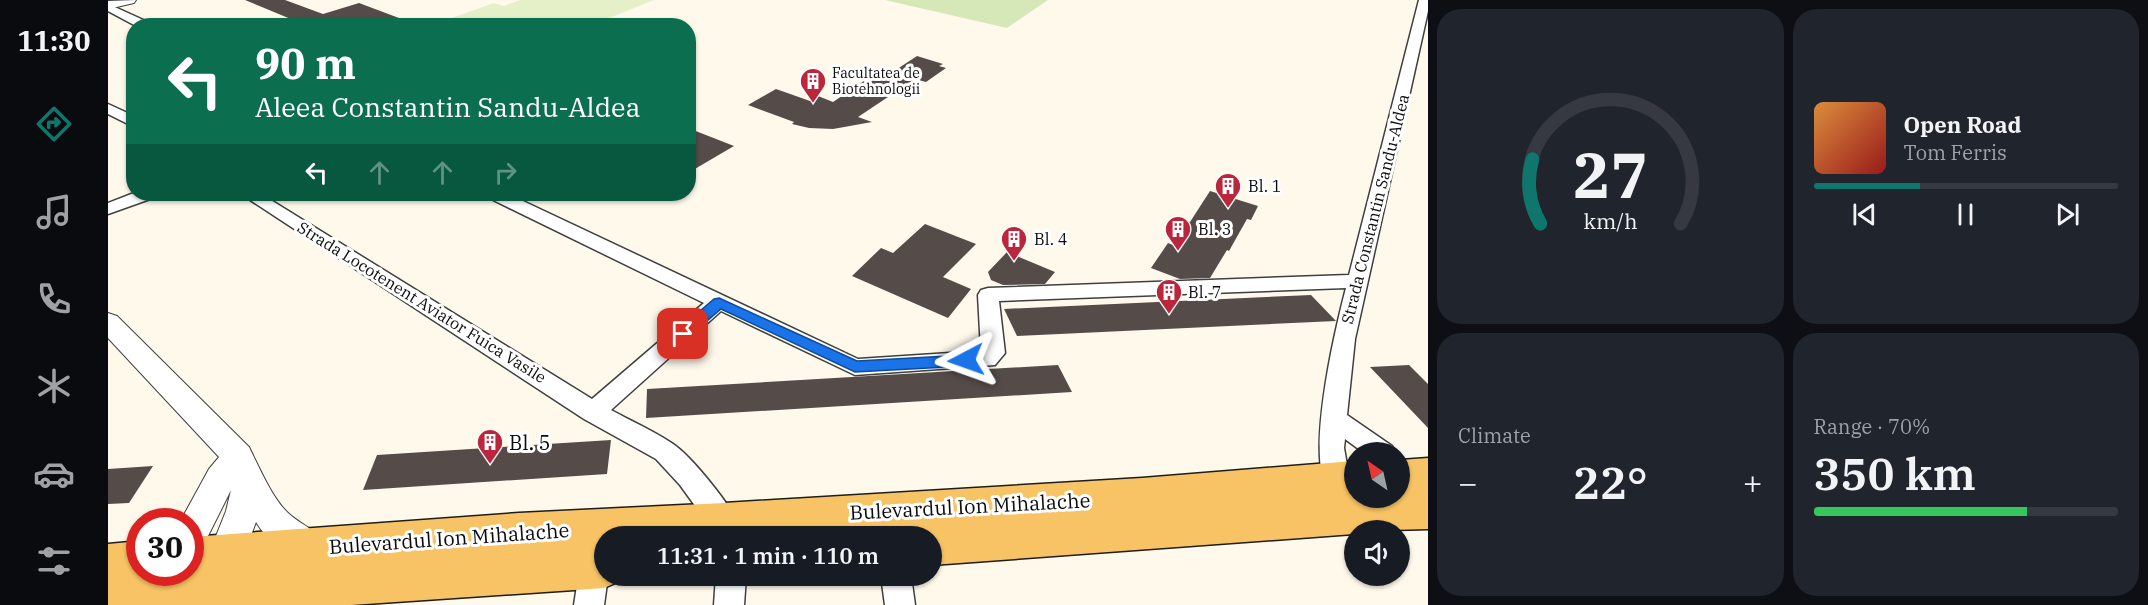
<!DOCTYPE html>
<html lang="en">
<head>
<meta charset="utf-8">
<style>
	:root { --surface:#171b24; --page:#20242c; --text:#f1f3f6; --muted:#9ea1a6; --line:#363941; --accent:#0f766e }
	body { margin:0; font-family:"IBM Plex Serif",serif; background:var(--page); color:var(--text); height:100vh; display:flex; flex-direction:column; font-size:22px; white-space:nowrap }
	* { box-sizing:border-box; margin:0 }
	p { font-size:20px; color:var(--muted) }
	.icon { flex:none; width:33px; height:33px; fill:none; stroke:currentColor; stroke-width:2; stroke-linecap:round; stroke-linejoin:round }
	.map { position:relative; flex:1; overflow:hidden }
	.details { display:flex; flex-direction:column; gap:9px; padding:9px; background:#0d0f14; width:720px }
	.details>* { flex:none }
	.guide { position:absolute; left:18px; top:18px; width:570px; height:183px; border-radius:24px; box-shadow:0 2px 4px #0004; background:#0b6e4f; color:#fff; overflow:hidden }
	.needle { width:39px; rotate:326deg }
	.buttons { position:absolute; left:1236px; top:442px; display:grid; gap:12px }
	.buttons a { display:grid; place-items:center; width:66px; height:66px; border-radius:50%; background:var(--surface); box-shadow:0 2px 4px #0004; font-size:30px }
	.speed { position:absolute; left:18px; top:508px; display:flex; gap:12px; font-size:30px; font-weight:700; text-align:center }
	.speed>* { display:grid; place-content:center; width:78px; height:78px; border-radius:50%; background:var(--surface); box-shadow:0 2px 4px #0004; line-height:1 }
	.speed .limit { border:9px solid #d22; background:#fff; color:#111 }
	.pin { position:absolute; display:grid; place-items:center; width:51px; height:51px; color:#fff; margin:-26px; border-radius:12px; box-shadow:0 3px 9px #0006 }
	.me { position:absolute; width:66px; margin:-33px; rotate:266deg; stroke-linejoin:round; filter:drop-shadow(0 0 4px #0008) }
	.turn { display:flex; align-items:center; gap:21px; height:126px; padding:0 30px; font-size:27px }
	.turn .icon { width:78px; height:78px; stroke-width:2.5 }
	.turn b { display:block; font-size:42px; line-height:51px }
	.lanes { display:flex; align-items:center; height:57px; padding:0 30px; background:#0003; justify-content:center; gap:30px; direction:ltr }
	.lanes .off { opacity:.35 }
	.big { font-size:45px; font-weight:600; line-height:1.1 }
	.details .card { flex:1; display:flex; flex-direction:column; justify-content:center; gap:9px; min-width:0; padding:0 21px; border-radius:24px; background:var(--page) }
	.details .dial { align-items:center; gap:0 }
	.dial svg { height:156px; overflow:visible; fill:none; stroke:var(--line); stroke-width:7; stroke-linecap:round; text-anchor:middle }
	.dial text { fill:var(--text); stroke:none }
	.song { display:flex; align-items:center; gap:18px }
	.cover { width:72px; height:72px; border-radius:9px; background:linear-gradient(135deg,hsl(30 70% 55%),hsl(0 70% 35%)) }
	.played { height:6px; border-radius:3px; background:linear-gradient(90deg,var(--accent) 35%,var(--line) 35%) }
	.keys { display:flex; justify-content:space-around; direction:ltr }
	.heat { display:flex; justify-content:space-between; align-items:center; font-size:33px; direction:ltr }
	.charge { height:9px; border-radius:4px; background:linear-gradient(90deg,#34c759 70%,var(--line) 0) }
	.details .tiles { flex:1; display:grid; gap:9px; grid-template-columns:repeat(2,1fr) }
	.trip { position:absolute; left:486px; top:526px; width:348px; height:60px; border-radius:30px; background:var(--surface); box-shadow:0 2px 4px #0004; font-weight:600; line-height:60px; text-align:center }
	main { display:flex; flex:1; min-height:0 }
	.tabs { display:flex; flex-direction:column; width:108px; justify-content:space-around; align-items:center; background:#090b0e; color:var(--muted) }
	.tabs .icon { width:42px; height:42px }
	.tabs .active { color:var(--accent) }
	.tabs b { font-size:27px; color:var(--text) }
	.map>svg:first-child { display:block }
</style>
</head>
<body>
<main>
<nav class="tabs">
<b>11:30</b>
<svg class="icon active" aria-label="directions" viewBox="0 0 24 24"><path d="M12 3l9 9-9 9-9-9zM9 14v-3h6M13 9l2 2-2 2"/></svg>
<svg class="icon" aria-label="music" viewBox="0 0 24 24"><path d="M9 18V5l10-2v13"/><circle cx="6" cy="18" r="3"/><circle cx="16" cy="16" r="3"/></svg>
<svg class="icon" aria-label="phone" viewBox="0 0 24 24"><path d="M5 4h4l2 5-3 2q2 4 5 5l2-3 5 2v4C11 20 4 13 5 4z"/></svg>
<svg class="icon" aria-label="climate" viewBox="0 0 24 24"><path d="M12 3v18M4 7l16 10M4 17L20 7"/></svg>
<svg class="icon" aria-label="car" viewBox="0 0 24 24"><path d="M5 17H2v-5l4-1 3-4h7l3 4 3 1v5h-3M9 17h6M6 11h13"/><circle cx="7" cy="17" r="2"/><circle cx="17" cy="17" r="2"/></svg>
<svg class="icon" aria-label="filters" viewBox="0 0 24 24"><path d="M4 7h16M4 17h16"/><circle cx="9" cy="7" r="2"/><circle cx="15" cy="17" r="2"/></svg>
</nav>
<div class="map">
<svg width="1320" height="605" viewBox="0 0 1320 605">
	<rect width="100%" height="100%" fill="#fff9ec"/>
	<path fill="#d6e8b7" d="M777,0H940L899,28Z"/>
	<path fill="#e6f0c8" d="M412,0H546L484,25L355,26L338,20L386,3L396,6Z"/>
	<path fill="#554c49" d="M137,0H177L215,14L251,3L307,24L190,26V22Z
		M809,56L835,64L831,66L838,68L818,82L807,79L750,117L764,122L725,129L701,128L684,124L686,122L640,105L668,89L702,101L710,96L725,102L756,81L760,83L765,79L771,81Z
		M580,128L626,146L580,173Z
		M1102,191L1150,206L1143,220L1139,219L1121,251L1119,250L1102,278L1072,279L1043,268L1060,243L1065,245L1080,221L1082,222Z
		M817,224L868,244L835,277L863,289L840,318L744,276L773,248L785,253Z
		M899,252L947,272L937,284L895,285L883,280L880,272Z
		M1203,295L1228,321L909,336L896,309Z
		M950,365L964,392L538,418L539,389Z
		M1301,365L1320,384V428L1262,367Z
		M503,440L499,474L255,490L269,455Z
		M45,466L21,503L0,504V469Z"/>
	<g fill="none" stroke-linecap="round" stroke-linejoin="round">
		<g stroke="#3f3f3f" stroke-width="3">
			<path id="minor" d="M1311,0H1320V11L1247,339L1239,415L1284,446L1288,453H1256L1237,439L1236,448L1241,476L1246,490L1244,496C1179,519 1231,315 1238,288L891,301L897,353L887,365L747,375L613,311L503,410C523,421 546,431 565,444C584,457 620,502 630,523L626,532L616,535L606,532L572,485L548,459L476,419L133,194H153L484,399L596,303L381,198L379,194H400L750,359L873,351L870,295L873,290L880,288L1241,275Z
				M0,4L42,23L44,26H28L0,11Z
				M0,104L26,116V127L0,114Z
				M26,193L48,194L45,198L0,214V203Z
				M487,552L496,556V576H500L496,605H466L472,566L477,556Z
				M608,576H638L636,605H606Z
				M773,576H803L807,605H777Z"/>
		</g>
		<g stroke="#3f3f3f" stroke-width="2">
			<path id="tertiary" d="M28,0L26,3L0,9V1Z
				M0,313L9,316L141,447C151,467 164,498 180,513C194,526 211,530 219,548L213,559L201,564C181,556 159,541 148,522L127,578L114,583L101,578L96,566L118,511L123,490L94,548L82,552V522H72L101,469L111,457L0,338Z"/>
		</g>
		<g stroke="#1d1d1d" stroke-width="3">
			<path id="primary" d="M1320,458V529L1246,531V534L824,565V537H805L808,530L812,528L687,537H496V576H515L512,581L496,588L243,605H0V544L32,541V573H82V537L411,513L616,503L1034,478L1246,461V498H1292V460Z"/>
		</g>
		<use href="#minor" fill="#fff" fill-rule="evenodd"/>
		<use href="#tertiary" fill="#fff" fill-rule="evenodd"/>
		<use href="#primary" fill="#f7c364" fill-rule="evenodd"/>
	</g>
	<path fill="#1a73e8" stroke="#114b97" stroke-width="1.5" d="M611,298L749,361L858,355L865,360L858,366L747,372L613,309L580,337H570L568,334L570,330L606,299Z"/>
	<defs>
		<g id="building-pin" transform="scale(1.35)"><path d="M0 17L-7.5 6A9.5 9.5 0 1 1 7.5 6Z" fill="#bb263d" stroke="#fff"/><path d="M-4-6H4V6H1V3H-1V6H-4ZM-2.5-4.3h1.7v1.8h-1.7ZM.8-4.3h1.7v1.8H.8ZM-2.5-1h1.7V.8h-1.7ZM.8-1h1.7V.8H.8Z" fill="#fff"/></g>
	</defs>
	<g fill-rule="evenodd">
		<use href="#building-pin" x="705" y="81"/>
		<use href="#building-pin" x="1120" y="186"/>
		<use href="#building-pin" x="1070" y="229"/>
		<use href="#building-pin" x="906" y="239"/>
		<use href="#building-pin" x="1061" y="292"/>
		<use href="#building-pin" x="382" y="442"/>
	</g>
	<g text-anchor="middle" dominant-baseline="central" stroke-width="6" stroke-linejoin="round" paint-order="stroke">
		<g font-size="14" fill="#0c0c0c" stroke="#fff" text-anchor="start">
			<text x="724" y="73">Facultatea de<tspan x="724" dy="16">Biotehnologii</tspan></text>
		</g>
		<g font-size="16" fill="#0c0c0c" stroke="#fff" text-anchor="start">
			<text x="1140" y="186">Bl. 1</text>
			<text x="1090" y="229">Bl. 3</text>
			<text x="926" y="239">Bl. 4</text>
			<text x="1080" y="292">Bl. 7</text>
		</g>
		<g font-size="16" fill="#0c0c0c" stroke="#fff">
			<text transform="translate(1267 209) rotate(-76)">Strada Constantin Sandu-Aldea</text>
			<text transform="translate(314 302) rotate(32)">Strada Locotenent Aviator Fuica Vasile</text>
		</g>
		<g font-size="20" fill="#0c0c0c" stroke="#fff" text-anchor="start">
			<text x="401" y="442">Bl. 5</text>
		</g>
		<g font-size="20" fill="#0c0c0c" stroke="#fff">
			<text transform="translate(862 506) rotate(-3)">Bulevardul Ion Mihalache</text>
			<text transform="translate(341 538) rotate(-4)">Bulevardul Ion Mihalache</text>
		</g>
	</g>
</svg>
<div class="buttons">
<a><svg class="needle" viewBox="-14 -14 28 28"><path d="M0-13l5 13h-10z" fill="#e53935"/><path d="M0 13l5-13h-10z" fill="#9ea1a6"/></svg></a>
<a><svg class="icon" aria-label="sound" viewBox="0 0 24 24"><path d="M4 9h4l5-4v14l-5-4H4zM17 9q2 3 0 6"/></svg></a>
</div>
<div class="speed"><div class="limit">30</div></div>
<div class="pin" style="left:575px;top:334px;background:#d93025"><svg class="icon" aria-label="arrive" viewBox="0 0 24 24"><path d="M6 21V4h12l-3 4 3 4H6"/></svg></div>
<svg class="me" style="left:858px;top:360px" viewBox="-20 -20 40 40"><path d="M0-17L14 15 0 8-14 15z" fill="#1a73e8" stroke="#fff" stroke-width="4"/></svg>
<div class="trip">11:31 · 1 min · 110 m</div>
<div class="guide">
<div class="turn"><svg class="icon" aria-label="left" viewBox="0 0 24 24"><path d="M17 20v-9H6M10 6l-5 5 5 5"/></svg><div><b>90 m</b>Aleea Constantin Sandu-Aldea</div></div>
<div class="lanes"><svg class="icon" aria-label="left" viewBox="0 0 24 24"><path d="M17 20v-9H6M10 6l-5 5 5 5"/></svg><svg class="icon off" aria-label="ahead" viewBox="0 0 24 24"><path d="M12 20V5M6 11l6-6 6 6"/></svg><svg class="icon off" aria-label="ahead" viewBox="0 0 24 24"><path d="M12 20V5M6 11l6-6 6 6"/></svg><svg class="icon off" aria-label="right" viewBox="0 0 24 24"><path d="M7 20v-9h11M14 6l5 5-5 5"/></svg></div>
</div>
</div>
<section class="details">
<div class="tiles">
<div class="card dial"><svg viewBox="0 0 100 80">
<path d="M14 69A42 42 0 1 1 86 69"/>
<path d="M14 69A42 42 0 0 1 10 36" stroke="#0f766e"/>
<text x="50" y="56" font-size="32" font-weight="700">27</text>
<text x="50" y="72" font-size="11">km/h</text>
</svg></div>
<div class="card">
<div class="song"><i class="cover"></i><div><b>Open Road</b><p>Tom Ferris</p></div></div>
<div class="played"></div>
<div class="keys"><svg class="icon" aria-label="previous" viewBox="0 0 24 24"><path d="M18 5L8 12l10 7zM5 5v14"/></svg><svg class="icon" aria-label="pause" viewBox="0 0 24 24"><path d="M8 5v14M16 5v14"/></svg><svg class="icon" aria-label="next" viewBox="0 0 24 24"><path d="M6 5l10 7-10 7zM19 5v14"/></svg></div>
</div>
<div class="card"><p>Climate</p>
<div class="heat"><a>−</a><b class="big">22°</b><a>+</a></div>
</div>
<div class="card"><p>Range · 70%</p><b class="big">350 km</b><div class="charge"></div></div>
</div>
</section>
</main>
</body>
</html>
